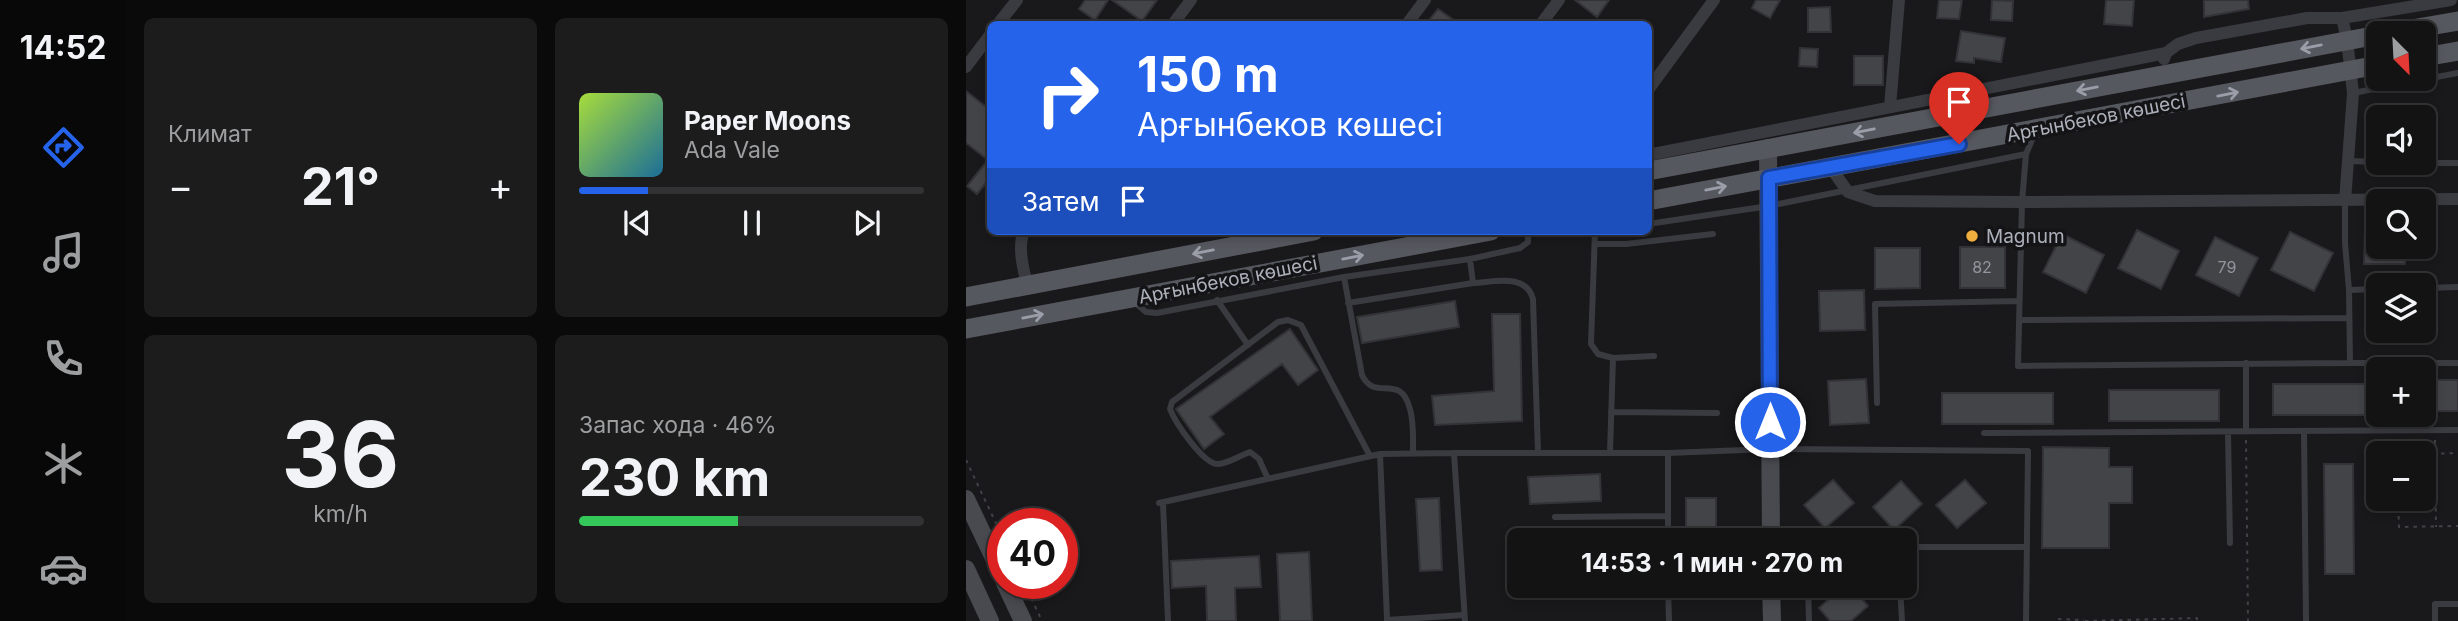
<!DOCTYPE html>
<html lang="ru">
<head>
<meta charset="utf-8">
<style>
	:root { --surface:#131314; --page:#1c1c1d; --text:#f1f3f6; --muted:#9d9ea0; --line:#323234; --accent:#2563eb }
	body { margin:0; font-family:Inter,sans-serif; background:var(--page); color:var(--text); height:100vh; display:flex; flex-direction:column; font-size:26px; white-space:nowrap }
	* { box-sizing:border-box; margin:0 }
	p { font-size:23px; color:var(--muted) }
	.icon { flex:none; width:38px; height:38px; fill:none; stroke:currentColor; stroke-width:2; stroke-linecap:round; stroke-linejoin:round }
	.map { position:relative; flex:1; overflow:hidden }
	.drawer { display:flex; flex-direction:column; gap:18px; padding:18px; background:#0a0a0b; width:840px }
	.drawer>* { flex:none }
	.banner { position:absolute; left:21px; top:21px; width:665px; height:214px; border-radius:10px; box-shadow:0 4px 10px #0003,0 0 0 2px var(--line); background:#2563eb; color:#fff; overflow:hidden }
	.needle { width:46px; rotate:156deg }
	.fabs { position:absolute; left:1400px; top:21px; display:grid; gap:14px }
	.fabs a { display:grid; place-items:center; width:70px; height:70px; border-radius:10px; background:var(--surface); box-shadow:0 4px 10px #0003,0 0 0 2px var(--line); font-size:35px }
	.speed { position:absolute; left:21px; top:508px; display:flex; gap:14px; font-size:35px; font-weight:700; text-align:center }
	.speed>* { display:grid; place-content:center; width:91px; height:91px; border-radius:50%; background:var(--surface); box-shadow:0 4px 10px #0003,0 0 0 2px var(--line); line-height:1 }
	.speed .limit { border:10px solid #d22; background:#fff; color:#111 }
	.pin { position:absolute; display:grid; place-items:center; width:60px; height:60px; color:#fff; margin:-72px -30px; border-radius:50% 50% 50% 0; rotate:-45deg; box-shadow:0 0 7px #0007 }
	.pin .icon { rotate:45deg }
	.me { position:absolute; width:77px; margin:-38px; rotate:0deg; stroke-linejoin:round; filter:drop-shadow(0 0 5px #0008) }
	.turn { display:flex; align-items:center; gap:24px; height:147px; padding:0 35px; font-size:32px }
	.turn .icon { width:91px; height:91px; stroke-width:2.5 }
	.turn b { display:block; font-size:49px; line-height:60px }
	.then { display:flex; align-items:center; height:66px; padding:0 35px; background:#0003; gap:14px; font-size:26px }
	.big { font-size:52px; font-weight:700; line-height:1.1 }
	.drawer .widget { flex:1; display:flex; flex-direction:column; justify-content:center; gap:10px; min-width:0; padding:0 24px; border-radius:10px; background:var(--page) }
	.drawer .dial { align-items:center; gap:0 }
	.dial b { font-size:91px; line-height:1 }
	.song { display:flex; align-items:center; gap:21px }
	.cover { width:84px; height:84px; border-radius:10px; background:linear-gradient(135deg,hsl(80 70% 55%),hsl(200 70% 35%)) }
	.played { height:7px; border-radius:4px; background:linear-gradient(90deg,var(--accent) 20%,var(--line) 20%) }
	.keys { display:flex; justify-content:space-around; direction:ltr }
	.heat { display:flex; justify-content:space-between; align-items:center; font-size:38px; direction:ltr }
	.charge { height:10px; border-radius:5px; background:linear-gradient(90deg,#34c759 46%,var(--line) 0) }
	.drawer .tiles { flex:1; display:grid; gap:18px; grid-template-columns:repeat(2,1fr) }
	.trip { position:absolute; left:541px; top:528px; width:410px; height:70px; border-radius:10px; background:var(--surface); box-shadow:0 4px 10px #0003,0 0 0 2px var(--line); font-weight:700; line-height:70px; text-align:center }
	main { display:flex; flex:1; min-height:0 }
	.menu { display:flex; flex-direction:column; width:126px; justify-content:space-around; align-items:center; background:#080808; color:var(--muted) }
	.menu .icon { width:49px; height:49px }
	.menu .active { color:var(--accent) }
	.menu b { font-size:32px; color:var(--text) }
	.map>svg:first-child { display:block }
</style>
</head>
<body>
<main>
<nav class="menu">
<b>14:52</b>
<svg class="icon active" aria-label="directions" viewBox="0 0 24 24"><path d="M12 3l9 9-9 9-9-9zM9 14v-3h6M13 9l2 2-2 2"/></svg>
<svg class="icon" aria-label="music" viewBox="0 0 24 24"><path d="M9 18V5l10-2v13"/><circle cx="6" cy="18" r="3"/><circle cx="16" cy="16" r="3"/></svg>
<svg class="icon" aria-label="phone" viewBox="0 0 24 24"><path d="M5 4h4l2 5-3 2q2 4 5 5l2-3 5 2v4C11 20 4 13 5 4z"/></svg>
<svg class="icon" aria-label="climate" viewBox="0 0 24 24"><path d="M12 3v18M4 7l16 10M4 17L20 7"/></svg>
<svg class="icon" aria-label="car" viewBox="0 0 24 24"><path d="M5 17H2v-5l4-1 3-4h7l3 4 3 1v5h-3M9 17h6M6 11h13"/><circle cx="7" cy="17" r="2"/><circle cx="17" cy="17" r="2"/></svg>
</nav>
<section class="drawer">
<div class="tiles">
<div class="widget"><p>Климат</p>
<div class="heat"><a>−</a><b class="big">21°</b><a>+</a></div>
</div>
<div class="widget">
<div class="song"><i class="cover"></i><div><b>Paper Moons</b><p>Ada Vale</p></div></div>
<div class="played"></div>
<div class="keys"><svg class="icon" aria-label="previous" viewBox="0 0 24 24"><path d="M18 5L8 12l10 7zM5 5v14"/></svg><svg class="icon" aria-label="pause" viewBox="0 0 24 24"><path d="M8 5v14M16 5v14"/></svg><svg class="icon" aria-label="next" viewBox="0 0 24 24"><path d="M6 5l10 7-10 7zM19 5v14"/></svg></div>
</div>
<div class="widget dial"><b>36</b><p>km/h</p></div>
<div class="widget"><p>Запас хода · 46%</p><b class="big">230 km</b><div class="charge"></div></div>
</div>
</section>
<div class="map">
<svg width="1492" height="621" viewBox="0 0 1492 621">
	<rect width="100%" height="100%" fill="#19191b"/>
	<path fill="#434448" stroke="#333337" stroke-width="2" d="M119,0H142L129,20L113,9Z
		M146,0H191L176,21Z
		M609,0H643L631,17Z
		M790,0H814L804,18L786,8Z
		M973,0H996L993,19L971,18Z
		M1026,0L1047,1L1046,21L1025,20Z
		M1140,0H1168L1166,26L1138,24Z
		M1238,0H1282L1283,9L1238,17Z
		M864,7L865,32H842V8Z
		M472,9L493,24H460Z
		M995,31L1039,38L1035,62L1008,58V63L990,61Z
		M834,48L852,49L851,67L833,66Z
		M888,56H917V85H888Z
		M0,91L24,110V178L11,194L1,186L22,160L0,143Z
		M1399,229H1412V247H1440L1439,264H1398Z
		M1171,230L1213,251L1195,289L1152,268Z
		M1324,232L1367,253L1348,291L1305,270Z
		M1096,234L1138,255L1120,293L1077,272Z
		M1249,237L1292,258L1273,296L1230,275Z
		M994,247H1039V288H994Z
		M909,248H954V288L909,289Z
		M898,290L899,330L854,331L853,291Z
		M489,301L493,327L396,343L391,317Z
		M526,314H554L556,421L469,425L466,396L528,391Z
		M324,329L352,370L332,385L316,364L244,417L258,434L238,449L210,409Z
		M900,379L903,423L864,425L862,381Z
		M1465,380H1492V411H1465Z
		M1307,384H1412V415H1307Z
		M1143,390H1253V421H1143Z
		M976,393H1087V424H976Z
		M1077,447L1143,448V467H1166V503H1143V548H1076Z
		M1358,464H1387L1388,574H1359Z
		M634,474L635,501L564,504L562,477Z
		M867,480L888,503L859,528L838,505Z
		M999,480L1020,503L991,528L970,505Z
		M935,481L956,504L928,530L907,507Z
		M473,498L476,570L454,571L450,499Z
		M720,498H750V541H720Z
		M343,552L346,621H314L311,554Z
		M293,556L295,587L269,588L270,621H241L240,586L206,588L205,561Z
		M877,586H885L902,606L885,621H864L853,608Z"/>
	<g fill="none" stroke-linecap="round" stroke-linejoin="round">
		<path stroke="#404247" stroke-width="2" stroke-dasharray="3.5 5" stroke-linecap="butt" d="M1280,440L1282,621
			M1431,440V453
			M1469,440L1470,527
			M1458,454L1492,453
			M0,460L37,538
			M1432,499L1433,527L1492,526
			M58,583L76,621
			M1092,619L1118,620
			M1119,621L1231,618V621"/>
		<path stroke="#3a3b40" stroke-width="6" d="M1387,93L1492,73
			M1069,133L1060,154L1056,202L1052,366L1384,363L1383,290L1412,289
			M1383,161L1412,162
			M1458,163H1492
			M1379,201V243L1383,290
			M682,224L803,206L1060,154
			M562,231V242L554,248L504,259L507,283C529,282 560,273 567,299L572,453
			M629,231L625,344L632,354L647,358L644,453
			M630,244H660L747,234
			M1458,288L1492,287
			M251,300L282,345
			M167,301L180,312L191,313L378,277
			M382,303L507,283
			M1053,320L1382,318
			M647,358L688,356
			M1384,363H1492
			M911,403L909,304L1053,301
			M645,412L751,413
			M1262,432L1264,543
			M1280,432V363
			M1338,432L1340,621
			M1018,433L1492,430
			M447,453C447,439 448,423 444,409C434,371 409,403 396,375L378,277L504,259
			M702,453L804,449L1062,451L1060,621
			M414,454L488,453
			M302,479L293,459L284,452C275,455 263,463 253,464C238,466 209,422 204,409L206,402L312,322L322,320L335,325L404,456
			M193,503L414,454L421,619
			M197,503L202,621
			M589,517L701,516
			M938,547H1060
			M702,586L703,621
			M842,586L843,621
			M934,586L936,621
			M421,620L498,615
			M499,621L488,453H702V541
			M1469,621V604H1492"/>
		<path stroke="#3a3b40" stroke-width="12" d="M1376,18L1485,0
			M32,24L51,0
			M207,24L225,0
			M441,24L459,0
			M575,24L593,0
			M1198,59L1200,53L1212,44L1230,38L1341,18H1376L1381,40L1387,93L1379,201
			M0,67L24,35
			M682,90L748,0
			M924,107L933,0
			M682,155L1200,53
			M865,168L882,192L909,201L1056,202L1492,199
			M58,231C51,247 57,270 62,286"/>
		<path stroke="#484a50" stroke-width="18" d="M802,148L805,541
			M0,499L37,577
			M0,569L24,621
			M39,583L57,621
			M805,586L806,621"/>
		<path stroke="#56585f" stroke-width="19" d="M1422,33L1492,21
			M1458,57L1492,51
			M682,171L1412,35
			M682,201L1412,65
			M0,297L348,231
			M0,329L525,231"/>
	</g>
	<defs><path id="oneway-shaft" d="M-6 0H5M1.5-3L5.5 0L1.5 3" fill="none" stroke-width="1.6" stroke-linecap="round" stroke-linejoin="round" transform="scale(1.75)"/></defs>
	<g stroke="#9b9ea8">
		<use href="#oneway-shaft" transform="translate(1345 47) rotate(169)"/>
		<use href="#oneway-shaft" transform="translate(1121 89) rotate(169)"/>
		<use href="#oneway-shaft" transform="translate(1262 94) rotate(-11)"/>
		<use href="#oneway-shaft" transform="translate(898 131) rotate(169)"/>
		<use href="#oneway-shaft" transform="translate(750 188) rotate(-11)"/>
		<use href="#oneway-shaft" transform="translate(237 252) rotate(169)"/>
		<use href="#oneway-shaft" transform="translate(387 257) rotate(-11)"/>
		<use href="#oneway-shaft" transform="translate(67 316) rotate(-11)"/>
	</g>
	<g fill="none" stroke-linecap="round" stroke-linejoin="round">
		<g stroke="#184099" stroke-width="18">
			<path id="route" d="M804,422L803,178L993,144"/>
		</g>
		<use href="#route" stroke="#2563eb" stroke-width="12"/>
	</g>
	<circle fill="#eeaf3e" stroke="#141416" stroke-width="2.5" cx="1006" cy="236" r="7"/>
	<g text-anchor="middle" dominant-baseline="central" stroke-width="7" stroke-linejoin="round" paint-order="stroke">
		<g font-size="16" fill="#92959e">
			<text x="1016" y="267">82</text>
			<text x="1261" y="267">79</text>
		</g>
		<g font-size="19" fill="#acb0ba" stroke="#141416">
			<text transform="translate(1130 118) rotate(-11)">Арғынбеков көшесі</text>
			<text transform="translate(262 280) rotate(-11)">Арғынбеков көшесі</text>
		</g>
		<g font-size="19" fill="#acb0ba" stroke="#141416" text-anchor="start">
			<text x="1020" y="236">Magnum</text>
		</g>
	</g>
</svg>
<div class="fabs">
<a><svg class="needle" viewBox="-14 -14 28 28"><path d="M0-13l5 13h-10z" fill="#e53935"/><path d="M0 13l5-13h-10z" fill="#9d9ea0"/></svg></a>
<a><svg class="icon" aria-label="sound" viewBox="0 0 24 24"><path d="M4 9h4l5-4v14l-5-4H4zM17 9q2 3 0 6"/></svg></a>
<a><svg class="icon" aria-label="search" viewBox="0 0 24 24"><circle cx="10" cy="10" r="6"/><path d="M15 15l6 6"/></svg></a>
<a><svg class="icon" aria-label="layers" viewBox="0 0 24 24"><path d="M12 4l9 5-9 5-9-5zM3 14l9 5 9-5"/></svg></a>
<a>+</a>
<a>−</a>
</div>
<div class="speed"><div class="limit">40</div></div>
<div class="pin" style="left:993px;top:144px;background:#d93025"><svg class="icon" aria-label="arrive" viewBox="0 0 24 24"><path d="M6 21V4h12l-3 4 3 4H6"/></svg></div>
<svg class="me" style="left:804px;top:422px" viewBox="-20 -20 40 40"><circle r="17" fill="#2563eb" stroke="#fff" stroke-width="3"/><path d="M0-11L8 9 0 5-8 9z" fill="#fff"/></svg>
<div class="trip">14:53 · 1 мин · 270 m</div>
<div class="banner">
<div class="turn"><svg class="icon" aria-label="right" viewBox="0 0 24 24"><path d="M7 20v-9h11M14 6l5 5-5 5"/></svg><div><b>150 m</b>Арғынбеков көшесі</div></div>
<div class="then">Затем<svg class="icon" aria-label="arrive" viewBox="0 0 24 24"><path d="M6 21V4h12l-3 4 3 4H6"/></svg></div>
</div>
</div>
</main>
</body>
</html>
